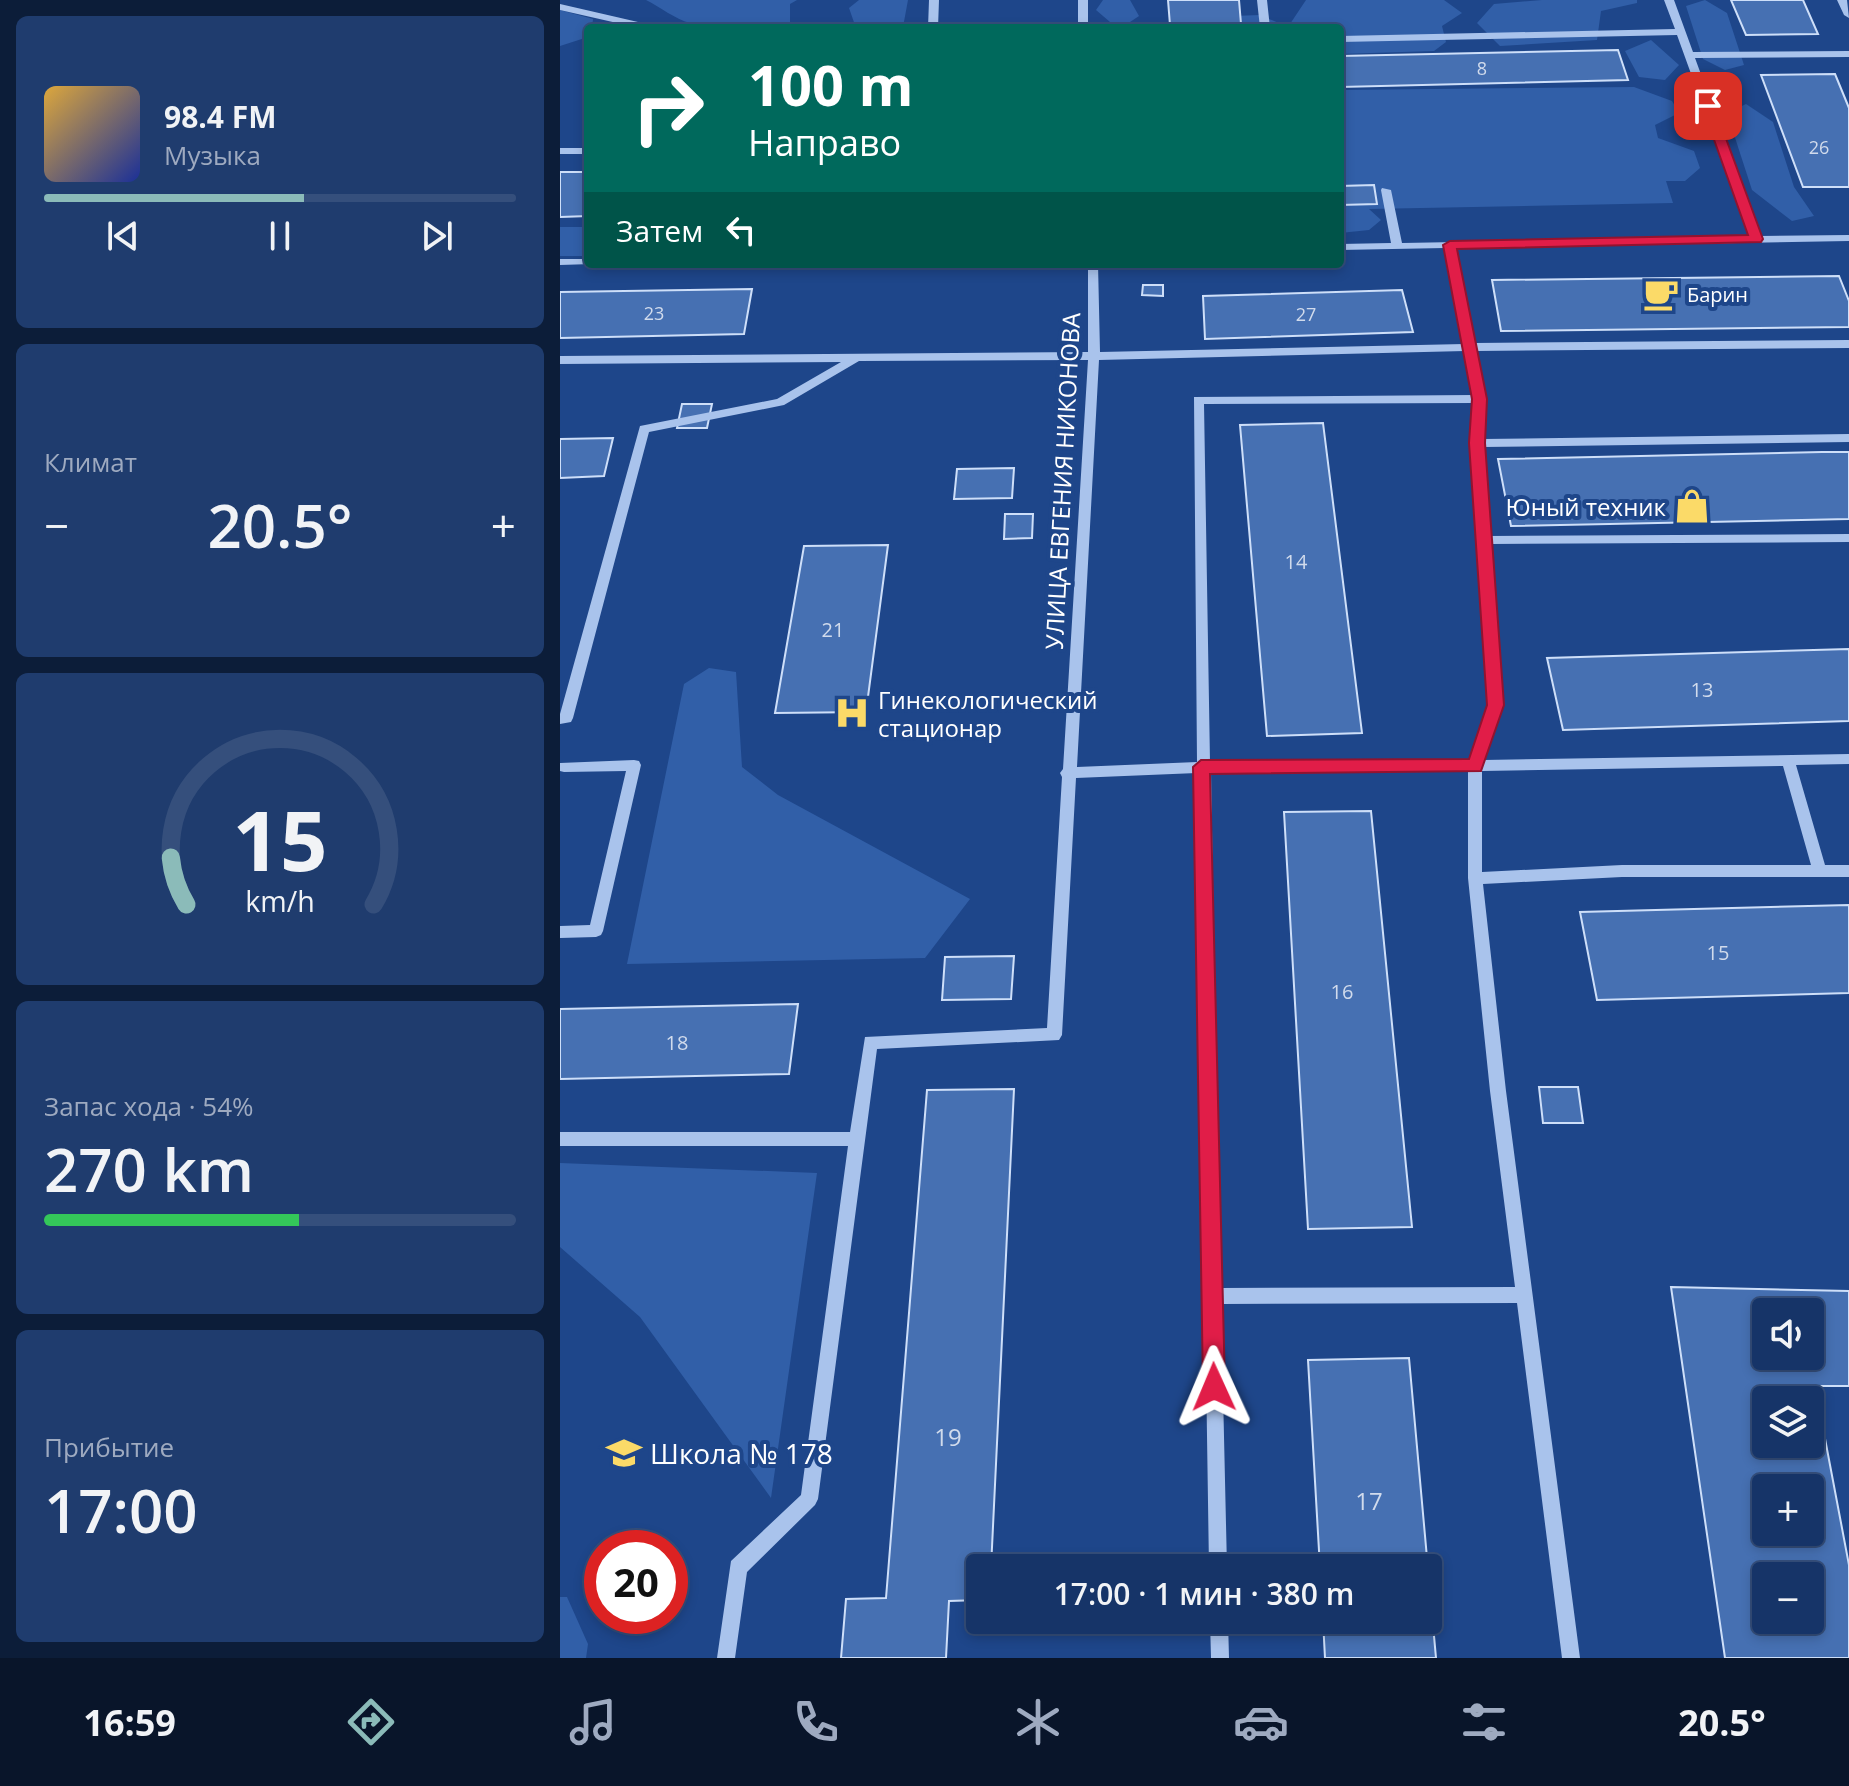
<!DOCTYPE html>
<html lang="ru">
<head>
<meta charset="utf-8">
<style>
	:root { --surface:#163468; --page:#1f3c6e; --text:#f1f3f6; --muted:#9eaac0; --line:#354f7c; --accent:#8bbbb9 }
	body { margin:0; font-family:"Open Sans",sans-serif; background:var(--page); color:var(--text); height:100vh; display:flex; flex-direction:column; font-size:30px; white-space:nowrap }
	* { box-sizing:border-box; margin:0 }
	p { font-size:26px; color:var(--muted) }
	.icon { flex:none; width:44px; height:44px; fill:none; stroke:currentColor; stroke-width:2; stroke-linecap:round; stroke-linejoin:round }
	.map { position:relative; flex:1; overflow:hidden }
	.details { display:flex; flex-direction:column; gap:16px; padding:16px; background:#0c1d39; width:560px }
	.details>* { flex:none }
	.top-card { position:absolute; left:24px; top:24px; width:760px; height:244px; border-radius:8px; box-shadow:0 4px 12px #0003,0 0 0 2px var(--line); background:#00695c; color:#fff; overflow:hidden }
	.fabs { position:absolute; left:1192px; top:1298px; display:grid; gap:16px }
	.fabs a { display:grid; place-items:center; width:72px; height:72px; border-radius:8px; background:var(--surface); box-shadow:0 4px 12px #0003,0 0 0 2px var(--line); font-size:40px }
	.speed { position:absolute; left:24px; top:1530px; display:flex; gap:16px; font-size:40px; font-weight:700; text-align:center }
	.speed>* { display:grid; place-content:center; width:104px; height:104px; border-radius:50%; background:var(--surface); box-shadow:0 4px 12px #0003,0 0 0 2px var(--line); line-height:1 }
	.speed .limit { border:12px solid #d22; background:#fff; color:#111 }
	.pin { position:absolute; display:grid; place-items:center; width:68px; height:68px; color:#fff; margin:-34px; border-radius:16px; box-shadow:0 4px 12px #0006 }
	.me { position:absolute; width:88px; margin:-44px; rotate:359deg; stroke-linejoin:round; filter:drop-shadow(0 0 6px #0008) }
	.turn { display:flex; align-items:center; gap:28px; height:168px; padding:0 32px; font-size:36px }
	.turn .icon { width:104px; height:104px; stroke-width:2.5 }
	.turn b { display:block; font-size:56px; line-height:68px }
	.then { display:flex; align-items:center; height:76px; padding:0 32px; background:#0003; gap:16px; font-size:30px }
	.big { font-size:60px; font-weight:600; line-height:1.1 }
	.details .card { flex:1; display:flex; flex-direction:column; justify-content:center; gap:12px; min-width:0; padding:0 28px; border-radius:12px; background:var(--page) }
	.details .dial { align-items:center; gap:0 }
	.dial svg { height:208px; overflow:visible; fill:none; stroke:var(--line); stroke-width:7; stroke-linecap:round; text-anchor:middle }
	.dial text { fill:var(--text); stroke:none }
	.song { display:flex; align-items:center; gap:24px }
	.cover { width:96px; height:96px; border-radius:12px; background:linear-gradient(135deg,hsl(40 70% 55%),hsl(230 70% 35%)) }
	.played { height:8px; border-radius:4px; background:linear-gradient(90deg,var(--accent) 55%,var(--line) 55%) }
	.keys { display:flex; justify-content:space-around; direction:ltr }
	.heat { display:flex; justify-content:space-between; align-items:center; font-size:44px; direction:ltr }
	.charge { height:12px; border-radius:6px; background:linear-gradient(90deg,#34c759 54%,var(--line) 0) }
	.trip { position:absolute; left:406px; top:1554px; width:476px; height:80px; border-radius:8px; background:var(--surface); box-shadow:0 4px 12px #0003,0 0 0 2px var(--line); font-weight:600; line-height:80px; text-align:center }
	.tab-bar { display:flex; height:128px; justify-content:space-around; align-items:center; background:#09152a; color:var(--muted) }
	.tab-bar .icon { width:56px; height:56px }
	.tab-bar .current { color:var(--accent) }
	.tab-bar b { font-size:36px; color:var(--text) }
	main { display:flex; flex:1; min-height:0 }
	.map>svg:first-child { display:block }
</style>
</head>
<body>
<main>
<section class="details">
<div class="card">
<div class="song"><i class="cover"></i><div><b>98.4 FM</b><p>Музыка</p></div></div>
<div class="played"></div>
<div class="keys"><svg class="icon" aria-label="previous" viewBox="0 0 24 24"><path d="M18 5L8 12l10 7zM5 5v14"/></svg><svg class="icon" aria-label="pause" viewBox="0 0 24 24"><path d="M8 5v14M16 5v14"/></svg><svg class="icon" aria-label="next" viewBox="0 0 24 24"><path d="M6 5l10 7-10 7zM19 5v14"/></svg></div>
</div>
<div class="card"><p>Климат</p>
<div class="heat"><a>−</a><b class="big">20.5°</b><a>+</a></div>
</div>
<div class="card dial"><svg viewBox="0 0 100 80">
<path d="M14 69A42 42 0 1 1 86 69"/>
<path d="M14 69A42 42 0 0 1 8 51" stroke="#8bbbb9"/>
<text x="50" y="56" font-size="32" font-weight="700">15</text>
<text x="50" y="72" font-size="11">km/h</text>
</svg></div>
<div class="card"><p>Запас хода · 54%</p><b class="big">270 km</b><div class="charge"></div></div>
<div class="card"><p>Прибытие</p><b class="big">17:00</b></div>
</section>
<div class="map">
<svg width="1289" height="1658" viewBox="0 0 1289 1658">
	<rect width="100%" height="100%" fill="#1e468a"/>
	<path fill="#315fa8" d="M86,0H237L230,4V22C202,32 159,32 130,23C115,19 100,7 86,0Z
		M299,0H348L343,27L296,28L289,8Z
		M543,0H570L579,16L561,28H541L550,22L536,10Z
		M746,0H884L902,13L882,26L886,42L874,51L780,54V28H665L672,16L700,15L728,27Z
		M982,0H1077V3L1041,11L1037,40L940,46L917,23L934,4Z
		M1145,0L1167,13L1184,65L1165,70L1143,59L1126,6Z
		M0,10L33,19L32,28H28V37L0,46Z
		M1091,40L1119,65L1105,80L1079,77L1065,51Z
		M1074,87L1112,101L1119,113L1095,125L1098,138L1134,151L1140,168L1125,181H1106L1113,203L809,209L821,220L809,230L780,233V90Z
		M1186,104L1213,122L1234,187L1254,216L1232,221L1192,190L1167,113Z
		M0,227H28V256H0Z
		M149,668L176,672L182,767L218,795L410,899L365,958L67,964L124,684Z
		M0,1163L257,1173L211,1498L80,1317L0,1247Z
		M0,1597H7L28,1644L26,1658H0Z"/>
	<path fill="#4670b2" stroke="#cedff9" stroke-width="2" fill-rule="evenodd" d="M608,0H679L681,24L610,25Z
		M1171,0H1243L1258,34L1186,35Z
		M1058,50L1068,80L780,87V56Z
		M1275,74L1289,108V187H1243L1201,75Z
		M0,172H28V216L0,217Z
		M814,185L817,204L780,205V186Z
		M1279,276L1289,301V327L941,331L932,280Z
		M583,285H603V296L582,295Z
		M192,289L184,334L0,338V292Z
		M842,290L853,332L645,339L643,296Z
		M122,404H152L147,428H117Z
		M763,423L802,733L707,736L680,425Z
		M53,438L44,476L0,478V439Z
		M1262,452H1289V519L951,526L938,459Z
		M454,468L452,498L394,499L397,469Z
		M445,514H473L472,538L444,539Z
		M328,545L306,712L215,713L244,546Z
		M1289,649V721L1066,728L1003,730L987,658Z
		M811,811L852,1227L748,1229L724,812Z
		M1289,905V993L1037,1000L1020,912Z
		M454,956L451,999L382,1000L385,957Z
		M238,1004L229,1074L0,1079V1009Z
		M979,1087H1018L1023,1123H983Z
		M454,1089L431,1568H420V1600L389,1601L386,1658H281L286,1599L326,1598L367,1090Z
		M1111,1287L1289,1291V1386H1255L1289,1565V1658H1165ZM1206,1312H1250V1356H1206ZM1206,1400H1250V1444H1206ZM1206,1488H1250V1532H1206ZM1206,1576H1250V1620H1206Z
		M849,1358L876,1658H765L763,1620H868V1568H760L748,1360Z"/>
	<g fill="none" stroke-linecap="round" stroke-linejoin="round">
		<path fill="#a9c3ec" fill-rule="evenodd" d="M369,0H379L378,28H368Z
			M518,0H528V28H518Z
			M697,0H707L710,28H700Z
			M1104,0H1114L1133,52L1289,51V57L1135,58L1200,236L1289,235V241L896,248L915,343L1289,340V348L916,351L926,399L923,439L1289,434V442L923,447L929,536L1289,534V542L930,544L942,705L924,760L1289,754V764L1236,765L1265,865H1289V877H1062L923,884L946,1091L1020,1658H1002L957,1303L661,1304L667,1568H649L637,773L516,778L502,1035L499,1040L317,1049L258,1499L255,1505L187,1572L175,1658H157L171,1561L241,1495L288,1146H0V1132H290L305,1037L487,1028L502,777L500,773L503,769L528,360L299,361L224,405L89,432L13,718L11,722L0,724V714L80,426L217,399L281,362L0,364V356L528,352V264H538L540,352L904,344L885,248L780,250V244L831,243L821,190L822,188L831,190L842,243L1190,237L1117,35L780,42V36L1115,29ZM905,351L914,395L634,397L637,762L517,767L539,360ZM914,403L911,443L928,705L910,761L650,762L644,404ZM1223,766L1251,865H1062L922,872V771ZM908,771V878L930,1091L955,1287L660,1288L651,772Z
			M1277,0H1287L1289,18L1284,15Z
			M0,4L91,25L96,28H79L0,10Z
			M0,148H28V154H0Z
			M0,259H28V264H32L0,265Z
			M74,760L79,761L81,765L43,931L41,935L36,937L0,938V926L30,925L66,771L4,772L0,771V763Z
			M650,1620H668L669,1658H651Z"/>
	</g>
	<path fill="#e11d48" stroke="#92132f" stroke-width="2" d="M1148,102L1154,106L1203,239L1201,242L897,249L927,399L925,443L944,705L921,771L650,774L665,1387L662,1395L654,1398L646,1395L643,1387L633,767L641,760L909,759L927,705L909,443L912,399L883,245L890,241L1188,235L1142,106Z"/>
	<defs>
		<g id="cafe-bare" transform="scale(2.76)"><path d="M-5.5-4.5H6V0H3Q3 3.5 0 3.5H-2.5Q-5.5 3.5-5.5 0ZM3-3.2v2h1.7v-2ZM-6 4.5H4V6H-6Z" fill="#fbda68" stroke="#1e468a" stroke-width="2.5" paint-order="stroke"/></g>
		<g id="shop-bare" transform="scale(2.76)"><path d="M-5-2.5h2.3a2.7 3.5 0 0 1 5.4 0H5L5.5 6h-11ZM-1.5-2.5h3a1.5 2.3 0 0 0-3 0Z" fill="#fbda68" stroke="#1e468a" stroke-width="2.5" paint-order="stroke"/></g>
		<g id="hospital-bare" transform="scale(2.76)"><path d="M-5-5h3v3.5h4V-5h3V5h-3V1.5h-4V5h-3Z" fill="#fbda68" stroke="#1e468a" stroke-width="2.5" paint-order="stroke"/></g>
		<g id="school-bare" transform="scale(2.76)"><path d="M0-5L7-2L0 1L-7-2ZM-4 1L0 2.5L4 1V4Q0 6-4 4Z" fill="#fbda68" stroke="#1e468a" stroke-width="2.5" paint-order="stroke"/></g>
	</defs>
	<g fill-rule="evenodd">
		<use href="#cafe-bare" x="1101" y="294"/>
		<use href="#shop-bare" x="1132" y="506"/>
		<use href="#hospital-bare" x="292" y="713"/>
		<use href="#school-bare" x="64" y="1453"/>
	</g>
	<g text-anchor="middle" dominant-baseline="central" stroke-width="8" stroke-linejoin="round" paint-order="stroke">
		<g font-size="18" fill="#d1dbec">
			<text x="922" y="68">8</text>
			<text x="1259" y="147">26</text>
			<text x="94" y="313">23</text>
			<text x="746" y="314">27</text>
		</g>
		<g font-size="20" fill="#fff" stroke="#1e468a" text-anchor="start">
			<text x="1127" y="294">Барин</text>
		</g>
		<g font-size="20" fill="#d1dbec">
			<text x="736" y="561">14</text>
			<text x="273" y="629">21</text>
			<text x="1142" y="689">13</text>
			<text x="1158" y="952">15</text>
			<text x="782" y="991">16</text>
			<text x="117" y="1042">18</text>
		</g>
		<g font-size="24" fill="#fff" stroke="#1e468a">
			<text transform="translate(502 481) rotate(-87)">УЛИЦА ЕВГЕНИЯ НИКОНОВА</text>
		</g>
		<g font-size="24" fill="#fff" stroke="#1e468a" text-anchor="end">
			<text x="1106" y="506">Юный техник</text>
			<text x="318" y="699" text-anchor="start">Гинекологический<tspan x="318" dy="28">стационар</tspan></text>
		</g>
		<g font-size="24" fill="#d1dbec">
			<text x="388" y="1436">19</text>
			<text x="809" y="1500">17</text>
		</g>
		<g font-size="28" fill="#fff" stroke="#1e468a" text-anchor="start">
			<text x="90" y="1453">Школа № 178</text>
		</g>
	</g>
</svg>
<div class="fabs">
<a><svg class="icon" aria-label="sound" viewBox="0 0 24 24"><path d="M4 9h4l5-4v14l-5-4H4zM17 9q2 3 0 6"/></svg></a>
<a><svg class="icon" aria-label="layers" viewBox="0 0 24 24"><path d="M12 4l9 5-9 5-9-5zM3 14l9 5 9-5"/></svg></a>
<a>+</a>
<a>−</a>
</div>
<div class="speed"><div class="limit">20</div></div>
<div class="pin" style="left:1148px;top:106px;background:#d93025"><svg class="icon" aria-label="arrive" viewBox="0 0 24 24"><path d="M6 21V4h12l-3 4 3 4H6"/></svg></div>
<svg class="me" style="left:654px;top:1387px" viewBox="-20 -20 40 40"><path d="M0-17L14 15 0 8-14 15z" fill="#e11d48" stroke="#fff" stroke-width="4"/></svg>
<div class="trip">17:00 · 1 мин · 380 m</div>
<div class="top-card">
<div class="turn"><svg class="icon" aria-label="right" viewBox="0 0 24 24"><path d="M7 20v-9h11M14 6l5 5-5 5"/></svg><div><b>100 m</b>Направо</div></div>
<div class="then">Затем<svg class="icon" aria-label="left" viewBox="0 0 24 24"><path d="M17 20v-9H6M10 6l-5 5 5 5"/></svg></div>
</div>
</div>
</main>
<nav class="tab-bar">
<b>16:59</b>
<svg class="icon current" aria-label="directions" viewBox="0 0 24 24"><path d="M12 3l9 9-9 9-9-9zM9 14v-3h6M13 9l2 2-2 2"/></svg>
<svg class="icon" aria-label="music" viewBox="0 0 24 24"><path d="M9 18V5l10-2v13"/><circle cx="6" cy="18" r="3"/><circle cx="16" cy="16" r="3"/></svg>
<svg class="icon" aria-label="phone" viewBox="0 0 24 24"><path d="M5 4h4l2 5-3 2q2 4 5 5l2-3 5 2v4C11 20 4 13 5 4z"/></svg>
<svg class="icon" aria-label="climate" viewBox="0 0 24 24"><path d="M12 3v18M4 7l16 10M4 17L20 7"/></svg>
<svg class="icon" aria-label="car" viewBox="0 0 24 24"><path d="M5 17H2v-5l4-1 3-4h7l3 4 3 1v5h-3M9 17h6M6 11h13"/><circle cx="7" cy="17" r="2"/><circle cx="17" cy="17" r="2"/></svg>
<svg class="icon" aria-label="filters" viewBox="0 0 24 24"><path d="M4 7h16M4 17h16"/><circle cx="9" cy="7" r="2"/><circle cx="15" cy="17" r="2"/></svg>
<b>20.5°</b>
</nav>
</body>
</html>
